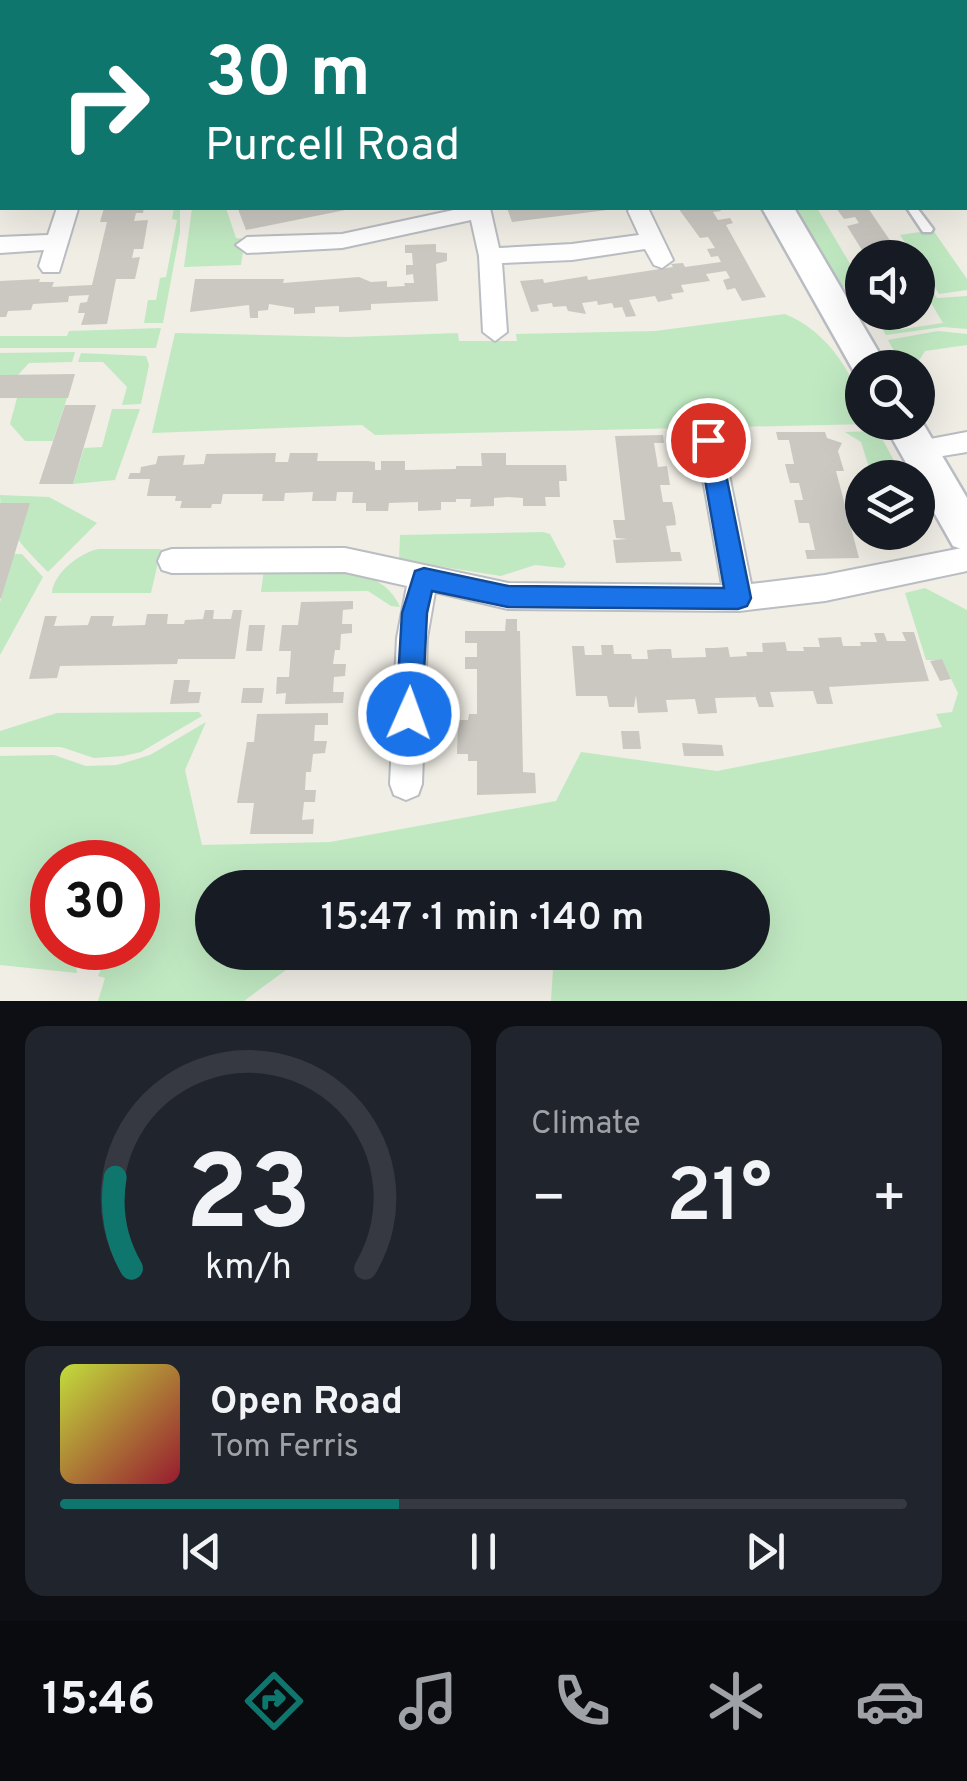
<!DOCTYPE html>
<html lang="en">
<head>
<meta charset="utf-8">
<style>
	:root { --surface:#171b24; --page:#20242c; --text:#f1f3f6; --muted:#9ea1a6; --line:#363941; --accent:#0f766e }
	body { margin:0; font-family:Overpass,sans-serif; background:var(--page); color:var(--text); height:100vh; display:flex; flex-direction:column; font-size:38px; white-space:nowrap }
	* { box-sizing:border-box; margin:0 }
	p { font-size:32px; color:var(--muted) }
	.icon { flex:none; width:55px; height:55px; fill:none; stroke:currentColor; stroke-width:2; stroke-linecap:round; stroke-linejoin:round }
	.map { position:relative; height:1001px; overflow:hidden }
	.drawer { display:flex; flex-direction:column; gap:25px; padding:25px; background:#0d0f14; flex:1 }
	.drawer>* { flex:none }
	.hud { position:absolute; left:0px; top:0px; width:968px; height:210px; box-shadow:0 10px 40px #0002; background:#0f766e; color:#fff; overflow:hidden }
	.controls { position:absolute; left:845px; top:240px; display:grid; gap:20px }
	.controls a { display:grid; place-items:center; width:90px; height:90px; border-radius:50%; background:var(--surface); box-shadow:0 10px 40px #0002; font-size:50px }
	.speed { position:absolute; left:30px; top:840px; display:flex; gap:20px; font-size:50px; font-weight:700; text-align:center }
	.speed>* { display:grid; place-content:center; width:130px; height:130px; border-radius:50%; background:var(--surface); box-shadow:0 10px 40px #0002; line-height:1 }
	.speed .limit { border:15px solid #d22; background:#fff; color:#111 }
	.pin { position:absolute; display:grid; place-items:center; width:85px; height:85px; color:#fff; margin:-42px; border:5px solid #fff; border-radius:50%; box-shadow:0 2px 10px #0007 }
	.me { position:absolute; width:110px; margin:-55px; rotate:2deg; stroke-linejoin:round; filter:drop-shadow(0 0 8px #0008) }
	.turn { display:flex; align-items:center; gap:35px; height:210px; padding:0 40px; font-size:45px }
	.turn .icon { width:130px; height:130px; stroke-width:2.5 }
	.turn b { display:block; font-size:70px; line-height:85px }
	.big { font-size:75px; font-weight:600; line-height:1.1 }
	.drawer .widget { flex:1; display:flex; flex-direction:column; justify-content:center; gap:15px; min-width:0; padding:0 35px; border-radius:20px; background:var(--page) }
	.drawer .dial { align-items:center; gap:0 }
	.dial svg { height:260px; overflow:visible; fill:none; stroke:var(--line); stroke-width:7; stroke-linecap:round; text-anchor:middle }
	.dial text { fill:var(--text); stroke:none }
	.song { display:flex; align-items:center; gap:30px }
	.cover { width:120px; height:120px; border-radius:15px; background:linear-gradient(135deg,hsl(70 70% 55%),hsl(350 70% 35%)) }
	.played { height:10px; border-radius:5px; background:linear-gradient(90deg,var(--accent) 40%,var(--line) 40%) }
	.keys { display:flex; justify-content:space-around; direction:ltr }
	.heat { display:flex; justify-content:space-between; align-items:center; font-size:55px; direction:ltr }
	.drawer .tiles { flex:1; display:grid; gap:25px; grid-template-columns:1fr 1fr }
	.widget:last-child { grid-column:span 2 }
	.trip { position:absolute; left:195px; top:870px; width:575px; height:100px; border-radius:50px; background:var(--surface); box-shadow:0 10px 40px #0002; font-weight:600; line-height:100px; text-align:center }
	.dock { display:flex; height:160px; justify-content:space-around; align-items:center; background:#090b0e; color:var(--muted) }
	.dock .icon { width:70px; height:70px }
	.dock .selected { color:var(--accent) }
	.dock b { font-size:45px; color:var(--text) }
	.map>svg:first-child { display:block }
</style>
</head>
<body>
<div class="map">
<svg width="967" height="1001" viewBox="0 0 967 1001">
	<rect width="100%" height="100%" fill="#f0eee5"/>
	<path fill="#c0e9c2" d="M174,208H180V232L163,323H144L148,300H156L160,278L166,277L177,220L172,219Z
		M192,208H226L236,238L245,239L241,265L184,267Z
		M794,208H817L862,284L842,288Z
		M933,230L967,279V290L939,294L900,235Z
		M924,279L937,298L967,296V329L943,327L886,335L874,316L885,314L896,330L943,323L918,281Z
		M785,314C826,330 862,379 862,422L870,424L375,435L362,425L152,433L175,333L348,337L458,333L459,341H517L516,334L655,331Z
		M161,328L156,348H0V336H67L69,331Z
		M938,331L967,334V345L925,351L915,367H903L888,340Z
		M75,352L72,362L29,363L18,375H0V353Z
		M81,353L146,356L149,365L141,404L122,405L127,387L103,362H78Z
		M17,398H67L53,441H25L10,424Z
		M112,409H140L115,480L73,484L84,448L102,447Z
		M872,431L880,435L903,477H872L861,442L845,432Z
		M0,495L49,497L97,523L48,572C28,552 0,525 0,495Z
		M543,532L550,534L566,564L563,568L535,565L501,576L399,560L400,535Z
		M98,549H161L151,593H52C53,574 79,553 98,549Z
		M14,554H22L43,577L0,655V602Z
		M264,569C307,570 380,559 400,607L391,606L368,591L261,592Z
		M925,588L967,610V1001H551L554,953L752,952V888H212V952L309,953L244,1001H98L105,978L98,976L111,948H138V862H52V948H80L75,960L77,973L0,965V756L54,755L86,766L117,765L150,755L206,722L185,770L202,845L330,842L556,801L581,752L717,771L942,727L936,714L952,712L958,693L942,660H926L905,593Z
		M199,712L202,716L141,752L123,756L94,758L61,747H0V731L57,713Z"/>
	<path fill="#cbc8c2" d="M104,208H144L143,213H136L134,221L148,220L143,249H134L132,258L140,257L135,279H116L107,324L81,325L85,313H78L80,303L87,302L89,295L69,296L68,302L33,304L31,310L8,311L6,317H0V281L40,279L39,282H54L52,287L92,285L107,222H100Z
		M355,208L246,230L238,209L245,208Z
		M507,208H607V210L512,222Z
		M678,208H719L721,211L713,212L718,220L730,218L733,223L726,225L766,297L742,301L735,288L727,290L723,280L730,278L726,271L706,274L710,281L681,285L684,292L671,294L673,299L658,302L655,296L629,300L636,316L626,317L622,307L614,308L612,303L598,305L597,301L582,303L586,314L568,311L566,306L553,307L552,303L537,305L539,311L531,312L520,281L543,279L544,283L587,276L588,280L673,267L671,264L683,263L685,267L721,262L718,256L711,257L707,249L715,248L708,237L700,238Z
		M836,208H868L902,258H867L847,226L859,223L855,217L844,219Z
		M436,244V252L447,253V261L436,264L438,301L371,304V310L339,312V306L315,307V313L294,314V308L269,304L268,310L258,311V318H250L249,305L190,312L195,279H284L283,283L359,277L371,282L387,281V287L405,286L404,283H414L413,274L406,275V265H413L412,253H405V245Z
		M75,374L68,398H0V375Z
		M65,405H96L73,484H39Z
		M776,432H825L827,438L842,443L838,451L844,471H836L859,558L807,559L805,550H815L809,523H799L794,500H803L799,483H790L787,472L785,464H794L789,440H778Z
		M663,435L664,443H654L658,467L667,466L670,485H660L663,502H672L675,516L676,525L666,526L671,552H680L682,561L616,563L613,540L628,539L616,538L613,520H625L615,436Z
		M276,453L275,462H288L290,453H318L317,461H368L375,462V470H381V461H405V470L456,469V466H482L481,453H506V465H566L567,481H559L560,497H545L546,506H523V498L508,497L494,498V506L470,507L471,499H456V502H441V510L418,511V502L389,503L388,511H366V503H352L353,492H337L336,501H312L313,492L285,493L284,501H262L263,494H223L221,504H212L211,508H180L182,501H175L176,496H147L150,479H128L130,473H140L141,467L156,464L158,456L185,455L183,465L204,464L206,454Z
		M0,503H30L1,599L0,598Z
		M353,601V609L343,610L342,624H352V633L341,634L340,650H335L333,664H346L345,676L334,677L333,692H344L343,703L285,704L286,693L276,694L277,677H289L291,651H279L282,625H298L301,602Z
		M205,610H214L213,619H231L233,610H242L235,659H178L177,664L60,666L57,678L29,679L45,616H57L54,626L88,625L91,616H114L112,626L145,625L147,614H168L167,624H184L185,620L203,619Z
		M506,619H517V631H520L523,772L535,773L536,793L477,795V761H468V754H457L458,720H468L469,714H477V669H465V657H477V643H465V631H505Z
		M249,625H265L262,651H246Z
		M902,632H914L929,681L829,687L833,704H817L813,691L770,692L774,707H759L754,693L755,697L715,698L717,713L698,714L695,699L666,700L668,712L638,713L636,695L634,707H609L607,696H576L572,646H584L585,655H602L601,645H613L614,654H631L632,659H648L647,650L659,649H671L672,658L706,657L705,648H715L728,647L730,657L747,656L746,652H763L762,643L785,642L787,651H804L803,647H820L818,638L841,637L843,646H861L860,642H877L874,633H884L887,641H906Z
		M942,659L951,679L940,681L930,661Z
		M174,680H190L188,692H201L199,703L170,704Z
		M243,688H264L262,703H241Z
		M328,713V725H315L314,741H327L325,753L313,754L311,772H306L305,790H316L315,802H304L302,820L314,819L313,834H250L254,803H237L247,742H254L257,714Z
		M621,731H639L641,749H623Z
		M682,743L722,745L724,756H684Z"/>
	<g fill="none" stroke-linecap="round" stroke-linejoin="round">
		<g stroke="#babdc2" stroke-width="5">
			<path id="lane" d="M907,208H917L933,229L931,232H923Z"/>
		</g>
		<g stroke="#babdc2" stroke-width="4">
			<path id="street" d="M408,0H426V2H408Z
				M851,0H870L871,2H853Z
				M2,26V39L0,40V27Z
				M965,127H967V142H965Z
				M57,208L78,209L59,272H43L39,266L44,250L0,253V237L48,235Z
				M463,208H490L499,248L572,244L639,235L628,211L630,208H648L673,260L662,268L654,265L645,249L572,260L502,263L507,332L495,341L483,332L479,256L471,220L342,248L247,253L236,245L247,237L342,234Z
				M709,430L718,433L722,440L751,584L825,575L967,547V571L825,601L739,611L508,609L435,592L427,638L422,784L418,795L406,800L394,795L390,784L397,638L407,586L345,572L172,573L162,570L158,561L162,552L172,549L345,548L508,583L722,585L696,440L700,433Z
				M967,432V452L918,460L909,457L905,450L909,443Z"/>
		</g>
		<g stroke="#babec4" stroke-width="5">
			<path id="secondary" d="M649,0H675V2H649Z
				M762,208H794L888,368H862V379L857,377Z
				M918,415L967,498V551L953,546L883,422H918Z"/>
		</g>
		<use href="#lane" fill="#fff" fill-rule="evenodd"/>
		<use href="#street" fill="#fff" fill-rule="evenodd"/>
		<use href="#secondary" fill="#fff" fill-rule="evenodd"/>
	</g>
	<path fill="#1a73e8" stroke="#114b97" stroke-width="2.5" d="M708,431L719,440L751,598L747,606L738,609L508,607L432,591L427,613L422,714L418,723L409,727L400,723L396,714L402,613L415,571L424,568L508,586L724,588L698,440Z"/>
</svg>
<div class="controls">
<a><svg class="icon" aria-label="sound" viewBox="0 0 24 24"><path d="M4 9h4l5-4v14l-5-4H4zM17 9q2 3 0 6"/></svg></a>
<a><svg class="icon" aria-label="search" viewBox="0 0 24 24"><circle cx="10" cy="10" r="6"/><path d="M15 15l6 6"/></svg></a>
<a><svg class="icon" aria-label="layers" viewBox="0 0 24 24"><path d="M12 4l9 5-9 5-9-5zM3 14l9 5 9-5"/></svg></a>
</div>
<div class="speed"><div class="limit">30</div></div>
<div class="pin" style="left:708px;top:440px;background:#d93025"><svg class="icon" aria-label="arrive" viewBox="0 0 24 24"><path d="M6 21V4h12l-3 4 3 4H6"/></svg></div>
<svg class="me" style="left:409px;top:714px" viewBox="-20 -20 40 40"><circle r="17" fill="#1a73e8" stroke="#fff" stroke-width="3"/><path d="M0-11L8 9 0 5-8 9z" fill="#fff"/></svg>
<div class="trip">15:47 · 1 min · 140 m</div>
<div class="hud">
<div class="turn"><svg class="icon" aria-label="right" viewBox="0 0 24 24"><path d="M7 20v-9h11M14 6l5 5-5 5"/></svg><div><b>30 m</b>Purcell Road</div></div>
</div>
</div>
<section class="drawer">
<div class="tiles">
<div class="widget dial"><svg viewBox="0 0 100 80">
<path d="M14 69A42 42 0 1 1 86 69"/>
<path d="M14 69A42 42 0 0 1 9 41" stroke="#0f766e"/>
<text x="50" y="56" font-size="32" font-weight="700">23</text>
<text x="50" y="72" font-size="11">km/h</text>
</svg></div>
<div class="widget"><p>Climate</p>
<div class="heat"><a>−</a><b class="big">21°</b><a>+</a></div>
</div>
<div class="widget">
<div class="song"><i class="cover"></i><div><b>Open Road</b><p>Tom Ferris</p></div></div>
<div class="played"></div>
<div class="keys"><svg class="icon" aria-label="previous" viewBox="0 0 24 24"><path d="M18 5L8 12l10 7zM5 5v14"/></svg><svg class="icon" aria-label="pause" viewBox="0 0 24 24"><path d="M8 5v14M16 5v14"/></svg><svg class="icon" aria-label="next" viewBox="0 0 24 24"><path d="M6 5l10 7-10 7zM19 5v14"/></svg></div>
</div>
</div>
</section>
<nav class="dock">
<b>15:46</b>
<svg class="icon selected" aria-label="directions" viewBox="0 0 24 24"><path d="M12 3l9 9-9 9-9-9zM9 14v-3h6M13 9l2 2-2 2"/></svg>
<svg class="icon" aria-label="music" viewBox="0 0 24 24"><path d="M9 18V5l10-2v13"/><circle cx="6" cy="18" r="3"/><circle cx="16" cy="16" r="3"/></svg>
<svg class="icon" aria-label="phone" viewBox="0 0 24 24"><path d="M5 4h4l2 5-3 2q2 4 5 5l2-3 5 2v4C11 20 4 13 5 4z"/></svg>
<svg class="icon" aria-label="climate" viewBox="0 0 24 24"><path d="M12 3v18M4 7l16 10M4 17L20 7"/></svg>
<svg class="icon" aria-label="car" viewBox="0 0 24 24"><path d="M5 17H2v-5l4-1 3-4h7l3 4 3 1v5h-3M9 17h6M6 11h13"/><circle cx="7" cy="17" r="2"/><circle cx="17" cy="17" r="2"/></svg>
</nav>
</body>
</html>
